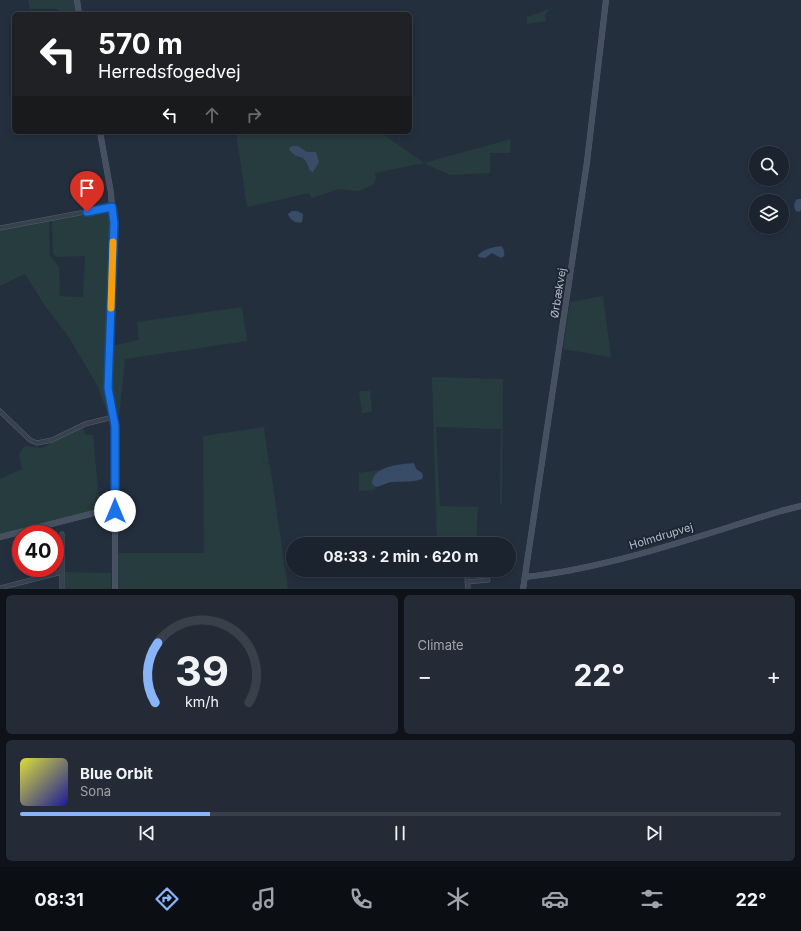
<!DOCTYPE html>
<html lang="en">
<head>
<meta charset="utf-8">
<style>
	:root { --surface:#1b232e; --page:#242b36; --text:#f1f3f6; --muted:#a0a4aa; --line:#39404a; --accent:#8ab4f8 }
	body { margin:0; font-family:Inter,sans-serif; background:var(--page); color:var(--text); height:100vh; display:flex; flex-direction:column; font-size:15px; white-space:nowrap }
	* { box-sizing:border-box; margin:0 }
	p { font-size:13px; color:var(--muted) }
	.icon { flex:none; width:22px; height:22px; fill:none; stroke:currentColor; stroke-width:2; stroke-linecap:round; stroke-linejoin:round }
	.map { position:relative; height:589px; overflow:hidden }
	.drawer { display:flex; flex-direction:column; gap:6px; padding:6px; background:#0f1319; flex:1 }
	.drawer>* { flex:none }
	.banner { position:absolute; left:12px; top:12px; width:400px; height:122px; border-radius:6px; box-shadow:0 2px 6px #0003,0 0 0 1px var(--line); background:#202124; color:#fff; overflow:hidden }
	.buttons { position:absolute; left:749px; top:146px; display:grid; gap:8px }
	.buttons a { display:grid; place-items:center; width:40px; height:40px; border-radius:50%; background:var(--surface); box-shadow:0 2px 6px #0003,0 0 0 1px var(--line); font-size:20px }
	.speed { position:absolute; left:12px; top:525px; display:flex; gap:8px; font-size:20px; font-weight:700; text-align:center }
	.speed>* { display:grid; place-content:center; width:52px; height:52px; border-radius:50%; background:var(--surface); box-shadow:0 2px 6px #0003,0 0 0 1px var(--line); line-height:1 }
	.speed .limit { border:6px solid #d22; background:#fff; color:#111 }
	.pin { position:absolute; display:grid; place-items:center; width:34px; height:34px; color:#fff; margin:-41px -17px; border-radius:50% 50% 50% 0; rotate:-45deg; box-shadow:0 0 4px #0007 }
	.pin .icon { rotate:45deg }
	.me { position:absolute; width:44px; margin:-22px; rotate:0deg; stroke-linejoin:round; filter:drop-shadow(0 0 3px #0008) }
	.turn { display:flex; align-items:center; gap:14px; height:84px; padding:0 20px; font-size:18px }
	.turn .icon { width:52px; height:52px; stroke-width:2.5 }
	.turn b { display:block; font-size:28px; line-height:34px }
	.lanes { display:flex; align-items:center; height:38px; padding:0 20px; background:#0003; justify-content:center; gap:20px; direction:ltr }
	.lanes .off { opacity:.35 }
	.big { font-size:30px; font-weight:700; line-height:1.1 }
	.drawer .widget { flex:1; display:flex; flex-direction:column; justify-content:center; gap:6px; min-width:0; padding:0 14px; border-radius:6px; background:var(--page) }
	.drawer .dial { align-items:center; gap:0 }
	.dial svg { height:104px; overflow:visible; fill:none; stroke:var(--line); stroke-width:7; stroke-linecap:round; text-anchor:middle }
	.dial text { fill:var(--text); stroke:none }
	.song { display:flex; align-items:center; gap:12px }
	.cover { width:48px; height:48px; border-radius:6px; background:linear-gradient(135deg,hsl(60 70% 55%),hsl(240 70% 35%)) }
	.played { height:4px; border-radius:2px; background:linear-gradient(90deg,var(--accent) 25%,var(--line) 25%) }
	.keys { display:flex; justify-content:space-around; direction:ltr }
	.heat { display:flex; justify-content:space-between; align-items:center; font-size:22px; direction:ltr }
	.drawer .tiles { flex:1; display:grid; gap:6px; grid-template-columns:1fr 1fr }
	.widget:last-child { grid-column:span 2 }
	.trip { position:absolute; left:286px; top:537px; width:230px; height:40px; border-radius:20px; background:var(--surface); box-shadow:0 2px 6px #0003,0 0 0 1px var(--line); font-weight:700; line-height:40px; text-align:center }
	.tabs { display:flex; height:64px; justify-content:space-around; align-items:center; background:#0b0e12; color:var(--muted) }
	.tabs .icon { width:28px; height:28px }
	.tabs .current { color:var(--accent) }
	.tabs b { font-size:18px; color:var(--text) }
	.map>svg:first-child { display:block }
</style>
</head>
<body>
<div class="map">
<svg width="801" height="589" viewBox="0 0 801 589">
	<rect width="100%" height="100%" fill="#242f3e"/>
	<path fill="#263c3f" d="M28,0H74L76,14H59L58,9H30Z
		M550,9L545,14L546,21L527,24V17Z
		M236,132H380L424,163L511,139L510,153H490V173L450,175L424,163L375,173L376,178L373,185L359,191L339,189L312,198L309,193L247,207Z
		M110,210L112,220L108,378L111,415L109,416L96,383L68,336L45,306L25,274L0,286V230L49,221L50,256L59,267L60,296L83,297L85,256L57,257L53,254L52,221Z
		M603,296L611,357L563,349L570,302Z
		M242,307L247,341L125,359L119,417L112,388L113,360L112,346L139,340L137,322Z
		M432,377L503,379L502,504L500,503L501,429L436,427L440,506L478,507L476,544H437Z
		M359,391H370L372,412L362,413Z
		M83,426L85,435H93L100,509L0,536V479L22,469L19,455L24,446L42,448Z
		M264,427L269,464L264,462L262,459L263,462L270,465L288,589H117V553H204L203,436Z
		M379,470L375,490L359,491V473Z
		M65,572L111,573V589H65Z"/>
	<path fill="#394c67" d="M293,146H298L307,152H316L319,162L313,172L310,171C304,150 297,162 289,149L290,147Z
		M797,199H801V210L799,212L796,211C793,207 794,203 797,199Z
		M292,211H297L303,214L302,222C296,224 290,220 288,214Z
		M501,246C504,249 505,252 504,256L501,258L492,253L485,258L479,257L478,255C484,249 493,247 501,246Z
		M414,463L416,469L422,473L423,476L422,479C412,483 402,481 392,482C386,483 381,486 376,487L372,484C372,466 400,464 414,463Z"/>
	<g fill="none" stroke-linecap="round" stroke-linejoin="round">
		<g stroke="#565f6c" stroke-width="5">
			<path id="street" d="M0,228L112,207
				M0,411L30,440L37,443L52,440L85,424L113,417
				M467,577L468,589
				M467,582L488,580
				M0,588L62,572
				M62,589V534"/>
		</g>
		<g stroke="#565f6c" stroke-width="6">
			<path id="secondary" d="M77,0L79,14
				M100,132L111,193L113,223L108,388L115,434V589
				M0,537L106,510L115,511
				M525,577C611,568 698,536 781,511L801,506
				M523,589L587,162L606,0"/>
		</g>
		<use href="#street" stroke="#38414e" stroke-width="4"/>
		<use href="#secondary" stroke="#465061" stroke-width="5.5"/>
	</g>
	<g fill="none" stroke-linecap="round" stroke-linejoin="round">
		<g stroke="#114b97" stroke-width="10">
			<path id="route" d="M87,212L112,207L114,223L108,388L115,426V511"/>
		</g>
		<use href="#route" stroke="#1a73e8" stroke-width="7"/>
		<path stroke="#f59e0b" stroke-width="7" d="M111,308L113,242"/>
	</g>
	<g text-anchor="middle" dominant-baseline="central" stroke-width="4" stroke-linejoin="round" paint-order="stroke">
		<g font-size="11" fill="#b4bcc9" stroke="#1d2633">
			<text transform="translate(558 293) rotate(-81)">Ørbækvej</text>
			<text transform="translate(661 536) rotate(-17)">Holmdrupvej</text>
		</g>
	</g>
</svg>
<div class="buttons">
<a><svg class="icon" aria-label="search" viewBox="0 0 24 24"><circle cx="10" cy="10" r="6"/><path d="M15 15l6 6"/></svg></a>
<a><svg class="icon" aria-label="layers" viewBox="0 0 24 24"><path d="M12 4l9 5-9 5-9-5zM3 14l9 5 9-5"/></svg></a>
</div>
<div class="speed"><div class="limit">40</div></div>
<div class="pin" style="left:87px;top:212px;background:#d93025"><svg class="icon" aria-label="arrive" viewBox="0 0 24 24"><path d="M6 21V4h12l-3 4 3 4H6"/></svg></div>
<svg class="me" style="left:115px;top:511px" viewBox="-20 -20 40 40"><circle r="19" fill="#fff"/><path d="M0-13L10 11 0 6-10 11z" fill="#1a73e8"/></svg>
<div class="trip">08:33 · 2 min · 620 m</div>
<div class="banner">
<div class="turn"><svg class="icon" aria-label="left" viewBox="0 0 24 24"><path d="M17 20v-9H6M10 6l-5 5 5 5"/></svg><div><b>570 m</b>Herredsfogedvej</div></div>
<div class="lanes"><svg class="icon" aria-label="left" viewBox="0 0 24 24"><path d="M17 20v-9H6M10 6l-5 5 5 5"/></svg><svg class="icon off" aria-label="ahead" viewBox="0 0 24 24"><path d="M12 20V5M6 11l6-6 6 6"/></svg><svg class="icon off" aria-label="right" viewBox="0 0 24 24"><path d="M7 20v-9h11M14 6l5 5-5 5"/></svg></div>
</div>
</div>
<section class="drawer">
<div class="tiles">
<div class="widget dial"><svg viewBox="0 0 100 80">
<path d="M14 69A42 42 0 1 1 86 69"/>
<path d="M14 69A42 42 0 0 1 16 23" stroke="#8ab4f8"/>
<text x="50" y="56" font-size="32" font-weight="700">39</text>
<text x="50" y="72" font-size="11">km/h</text>
</svg></div>
<div class="widget"><p>Climate</p>
<div class="heat"><a>−</a><b class="big">22°</b><a>+</a></div>
</div>
<div class="widget">
<div class="song"><i class="cover"></i><div><b>Blue Orbit</b><p>Sona</p></div></div>
<div class="played"></div>
<div class="keys"><svg class="icon" aria-label="previous" viewBox="0 0 24 24"><path d="M18 5L8 12l10 7zM5 5v14"/></svg><svg class="icon" aria-label="pause" viewBox="0 0 24 24"><path d="M8 5v14M16 5v14"/></svg><svg class="icon" aria-label="next" viewBox="0 0 24 24"><path d="M6 5l10 7-10 7zM19 5v14"/></svg></div>
</div>
</div>
</section>
<nav class="tabs">
<b>08:31</b>
<svg class="icon current" aria-label="directions" viewBox="0 0 24 24"><path d="M12 3l9 9-9 9-9-9zM9 14v-3h6M13 9l2 2-2 2"/></svg>
<svg class="icon" aria-label="music" viewBox="0 0 24 24"><path d="M9 18V5l10-2v13"/><circle cx="6" cy="18" r="3"/><circle cx="16" cy="16" r="3"/></svg>
<svg class="icon" aria-label="phone" viewBox="0 0 24 24"><path d="M5 4h4l2 5-3 2q2 4 5 5l2-3 5 2v4C11 20 4 13 5 4z"/></svg>
<svg class="icon" aria-label="climate" viewBox="0 0 24 24"><path d="M12 3v18M4 7l16 10M4 17L20 7"/></svg>
<svg class="icon" aria-label="car" viewBox="0 0 24 24"><path d="M5 17H2v-5l4-1 3-4h7l3 4 3 1v5h-3M9 17h6M6 11h13"/><circle cx="7" cy="17" r="2"/><circle cx="17" cy="17" r="2"/></svg>
<svg class="icon" aria-label="filters" viewBox="0 0 24 24"><path d="M4 7h16M4 17h16"/><circle cx="9" cy="7" r="2"/><circle cx="15" cy="17" r="2"/></svg>
<b>22°</b>
</nav>
</body>
</html>
